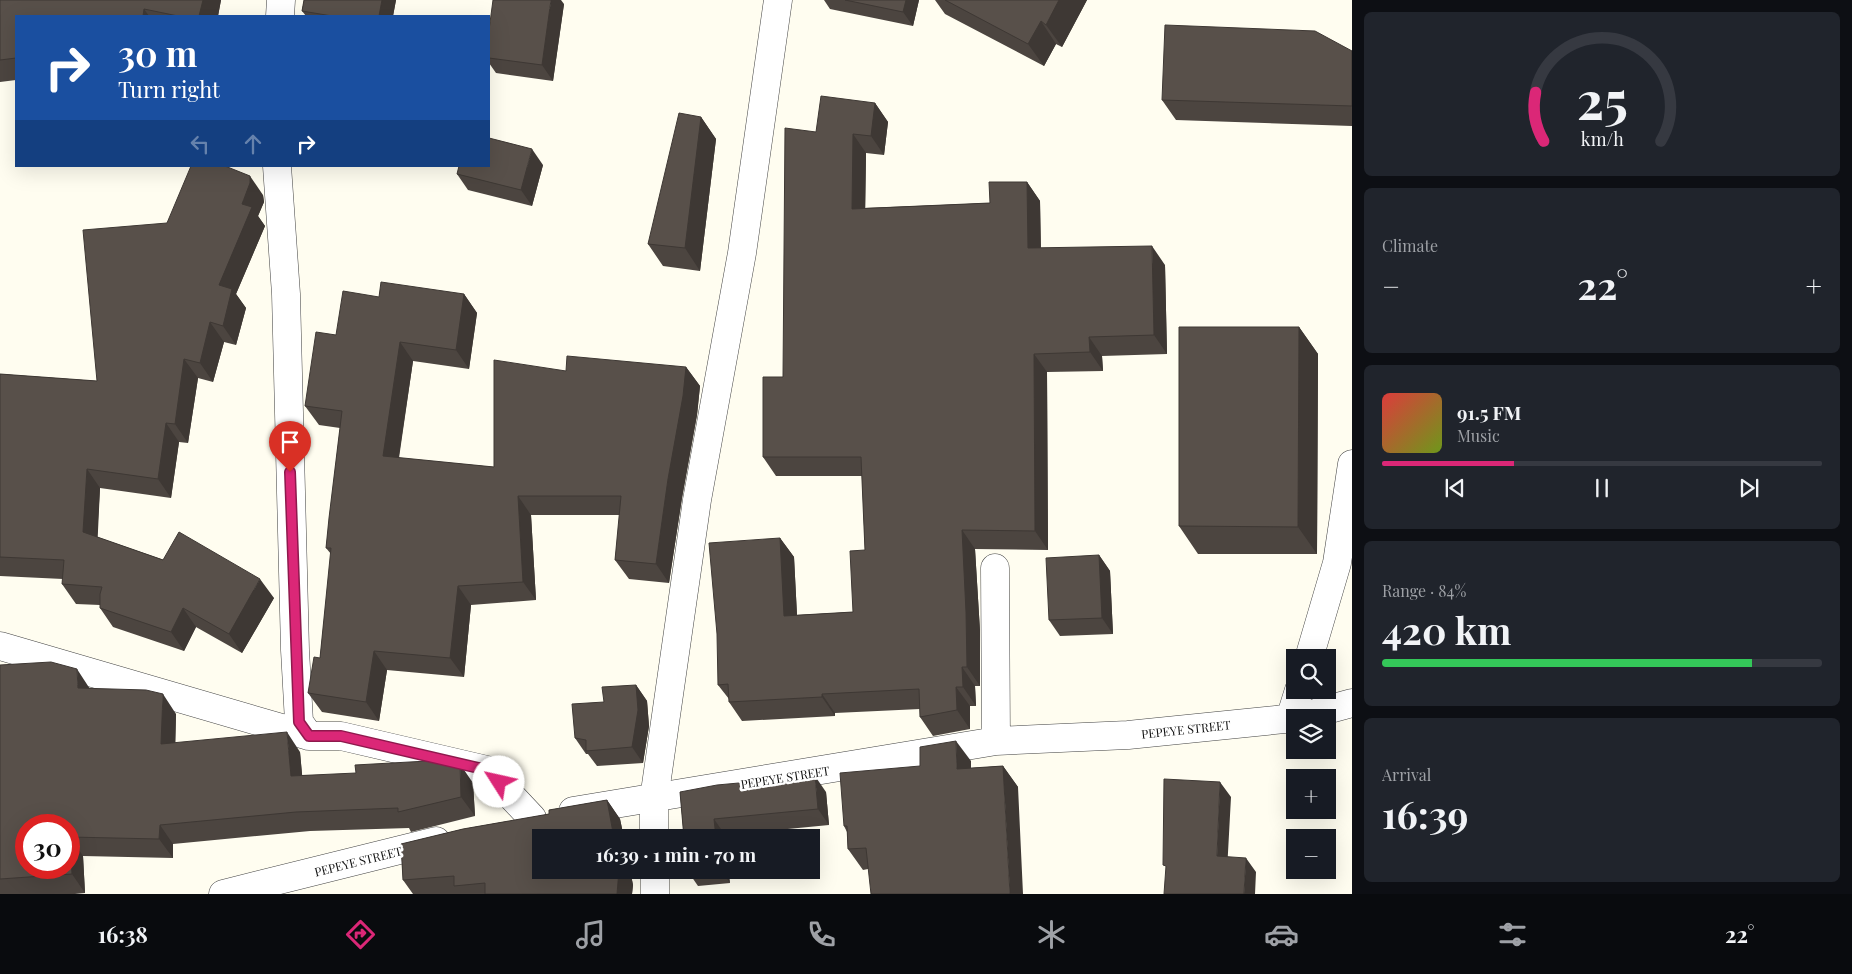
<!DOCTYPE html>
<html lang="en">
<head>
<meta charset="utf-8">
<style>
	:root { --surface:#171b24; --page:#20242c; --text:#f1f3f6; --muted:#9ea1a6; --line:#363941; --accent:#db2777 }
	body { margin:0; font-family:"Playfair Display",serif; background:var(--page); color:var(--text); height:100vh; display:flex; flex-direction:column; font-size:19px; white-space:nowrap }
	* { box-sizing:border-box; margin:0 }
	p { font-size:16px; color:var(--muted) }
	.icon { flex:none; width:28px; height:28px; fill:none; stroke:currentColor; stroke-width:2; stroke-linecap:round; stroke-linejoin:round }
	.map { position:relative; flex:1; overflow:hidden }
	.sheet { display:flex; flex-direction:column; gap:12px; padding:12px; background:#0d0f14; width:500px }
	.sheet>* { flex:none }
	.banner { position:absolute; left:15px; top:15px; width:475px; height:152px; border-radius:0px; box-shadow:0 5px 20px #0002; background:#1a4fa0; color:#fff; overflow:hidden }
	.controls { position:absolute; left:1286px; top:649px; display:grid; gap:10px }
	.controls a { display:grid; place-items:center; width:50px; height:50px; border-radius:0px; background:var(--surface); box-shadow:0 5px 20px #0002; font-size:25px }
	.speed { position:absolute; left:15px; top:814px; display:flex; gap:10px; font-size:25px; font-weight:700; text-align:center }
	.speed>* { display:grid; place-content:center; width:65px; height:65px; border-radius:50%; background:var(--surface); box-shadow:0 5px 20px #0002; line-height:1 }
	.speed .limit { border:8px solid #d22; background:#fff; color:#111 }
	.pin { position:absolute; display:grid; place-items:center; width:42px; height:42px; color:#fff; margin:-51px -21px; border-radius:50% 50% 50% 0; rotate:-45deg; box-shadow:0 0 5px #0007 }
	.pin .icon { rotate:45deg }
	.me { position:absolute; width:55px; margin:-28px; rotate:305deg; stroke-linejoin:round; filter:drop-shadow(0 0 4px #0008) }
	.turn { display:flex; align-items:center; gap:18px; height:105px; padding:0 20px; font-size:22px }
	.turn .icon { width:65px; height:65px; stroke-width:2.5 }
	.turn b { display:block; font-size:35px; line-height:42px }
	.lanes { display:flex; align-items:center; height:48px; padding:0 20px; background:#0003; justify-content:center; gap:25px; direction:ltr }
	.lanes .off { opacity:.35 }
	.big { font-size:38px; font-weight:700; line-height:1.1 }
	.sheet .widget { flex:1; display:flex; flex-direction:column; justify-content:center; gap:8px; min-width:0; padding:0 18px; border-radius:8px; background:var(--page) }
	.sheet .dial { align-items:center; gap:0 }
	.dial svg { height:130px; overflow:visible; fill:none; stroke:var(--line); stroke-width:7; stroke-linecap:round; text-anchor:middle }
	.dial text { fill:var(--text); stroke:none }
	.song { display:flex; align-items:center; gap:15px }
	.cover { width:60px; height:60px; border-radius:8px; background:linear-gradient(135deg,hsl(0 70% 55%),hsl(80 70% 35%)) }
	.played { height:5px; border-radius:2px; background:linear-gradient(90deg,var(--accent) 30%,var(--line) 30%) }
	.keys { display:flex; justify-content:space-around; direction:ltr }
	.heat { display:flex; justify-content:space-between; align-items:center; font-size:28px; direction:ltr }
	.charge { height:8px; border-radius:4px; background:linear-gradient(90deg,#34c759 84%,var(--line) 0) }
	.trip { position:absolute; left:532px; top:829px; width:288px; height:50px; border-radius:0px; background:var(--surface); box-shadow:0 5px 20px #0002; font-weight:700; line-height:50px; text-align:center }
	.tabs { display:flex; height:80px; justify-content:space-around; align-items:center; background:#090b0e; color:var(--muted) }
	.tabs .icon { width:35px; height:35px }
	.tabs .active { color:var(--accent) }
	.tabs b { font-size:22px; color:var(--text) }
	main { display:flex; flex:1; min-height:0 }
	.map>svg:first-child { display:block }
</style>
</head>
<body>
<main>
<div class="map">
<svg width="1352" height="894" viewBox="0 0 1352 894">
	<rect width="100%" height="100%" fill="#fffdf0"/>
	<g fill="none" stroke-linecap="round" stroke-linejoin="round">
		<g stroke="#424242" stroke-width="29">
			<path id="minor" d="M280,16L281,0
				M277,166L286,294L295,650L299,722L309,736H341L487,770L532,818
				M995,568L996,741
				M0,646L309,736
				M1309,658L1337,563L1352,464
				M1297,718L1352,703
				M1290,719L1299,690
				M573,811L996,741L1128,735L1295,718
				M654,838V799L697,500L742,253L778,0
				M655,870V894
				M223,894L436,841"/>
		</g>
		<use href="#minor" stroke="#fff" stroke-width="28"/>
	</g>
	<path fill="#4c4540" d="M0,0H221L218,16H16V80L0,82Z
		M304,0H396L393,16H306L302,11Z
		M824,0H919L913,26L830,9Z
		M935,0H1087L1062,47L1056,44L1044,66L945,14Z
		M564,4L553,81L496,73L489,63V30Z
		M1352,51V126L1176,120L1162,100Z
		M875,103L888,122L884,155L866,153L865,208L990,203L1027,182L1040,201L1041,248L1165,265L1167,354L1102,356L1103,371L1047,372L1048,550L975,549L980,631V686H975L976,706H970V729L933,736L920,717V709L835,713V716L742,721L729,702V699L718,685L780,538L794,557L797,615L853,612L865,550L862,476H776L763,457L783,377L816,132Z
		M701,117L716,139L700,271L663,266L648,244Z
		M543,165L532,206L468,190L457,174Z
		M263,195L264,202L258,216L265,226L236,294L246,308L236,345L224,342L213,382L198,378L188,443L179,442L171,498L100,488L97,537L274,598L242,653L196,627L184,651L113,627L100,608V605L76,604L62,584L63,579L0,576V374L97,381L167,223Z
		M464,294L477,313L469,369L413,361L399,458L494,467L566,371L686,367L700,386L697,415L682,498L669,583L629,579L615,560L620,515H531L536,600L471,605L464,677L387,670L379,721L322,712L308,693L320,658L331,554L326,548L340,428L319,425L305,406L336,335L379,297Z
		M1299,327L1318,354L1317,554H1198L1179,526Z
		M1099,555L1110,571L1113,634L1060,636L1049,620Z
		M0,665L90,688L176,714L175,743L300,752L302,775L473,783L475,816L411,832L409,828L310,831L173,844V858L83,856L85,893L75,894H0Z
		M636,685L647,701L649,726L643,763L597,766L588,754H586L575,738L604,702Z
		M971,761V768L1003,766L1018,787L868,869L863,870L848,849L847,832L844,826Z
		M680,792H826L829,825L725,835V838H684Z
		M607,800L620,819L624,838H541V870H630L633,885L632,894H413L403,880L401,844L463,829L549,814V810Z
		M687,870H728L730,883L698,886Z"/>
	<path fill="#3e3834" d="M203,0H221L218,16H199Z
		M382,0H396L393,16H379Z
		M551,0H561L564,4L553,81L542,65Z
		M906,0H919L913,26L903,12Z
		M1059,0H1087L1062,47L1046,25Z
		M144,9L149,16H143Z
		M1041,21L1056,44L1044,66L1028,44Z
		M875,103L888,122L884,155L871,136Z
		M701,117L716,139L700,271L685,248Z
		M853,134L866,153L865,228L852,209Z
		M532,149L543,165L532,206L521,190Z
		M250,176L263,195L264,202L258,216L265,226L236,294L246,308L236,345L223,326L219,285Z
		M1027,182L1040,201L1041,267L1028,248Z
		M1152,246L1165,265L1167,354L1154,335Z
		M464,294L477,313L469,369L456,350Z
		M210,322L224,342L213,382L200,363Z
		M1299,327L1318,354L1317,554L1298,527Z
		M1089,337L1102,356L1103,371L1090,352Z
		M400,342L413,361L396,475L383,456Z
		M1034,354L1047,372L1048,550L1035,531Z
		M184,359L198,378L188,443L175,424Z
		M686,367L700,386L697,415L682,498L669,583L656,564L668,479Z
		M166,423L179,442L171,498L158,479Z
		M87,469L100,488L97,552L83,532Z
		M518,496L531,515L536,600L523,582Z
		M962,530L975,549L980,631V686L967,667Z
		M780,538L794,557L798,635L784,616Z
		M1099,555L1110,571L1113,634L1102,618Z
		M260,579L274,598L242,653L229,634Z
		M458,586L471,605L464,677L450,658Z
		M183,608L196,627L184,651L171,632Z
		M374,651L387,670L379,721L366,702Z
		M962,667L975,686L976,706L963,687Z
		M77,669L90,689L78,688Z
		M636,685L647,701L649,726L643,763L632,747Z
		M956,687L970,706V729L957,710Z
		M163,694L176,714L175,763L161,744Z
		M822,694L835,713V716L822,697Z
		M287,732L300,752L304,795L291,776Z
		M956,741L971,761V789L957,769Z
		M460,764L473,783L475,816L461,797Z
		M1003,766L1018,787L1023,894H1010Z
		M815,776L826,792L829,825L818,809Z
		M1220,782L1231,797L1227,871L1217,856Z
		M607,800L620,819L624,838H614Z
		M714,819L725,835V838H716Z
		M160,825L173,844V858L159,839Z
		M70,837L83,856L85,893L72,874Z
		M1246,858L1256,872L1255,894H1244Z
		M619,870H630L633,885L632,894H617Z
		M721,870H728L730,883Z"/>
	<path fill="#58504a" stroke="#3e3834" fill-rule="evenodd" d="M0,0H203L199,16H178L144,9L143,16H16V58L0,60Z
		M304,0H382L379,16H332L302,11Z
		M493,0H551L542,65L489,58V30Z
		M845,0H906L903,12Z
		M945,0H1059L1046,25L1041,21L1028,44Z
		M1165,25L1315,31L1352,51V106L1162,100Z
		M821,96L875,103L871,136L853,134L852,209L990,203L989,182H1027L1028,248L1152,246L1154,335L1089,337L1090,352L1034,354L1035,531L962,530L966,612L967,667H962L963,687H956L957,710L920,717L919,689L822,694V697L729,702L728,684L718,685L717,634L709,543L780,538L784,616L853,612L850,551L865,550L861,457H763V377H783L785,128L816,132Z
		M679,113L701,117L685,248L648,244Z
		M489,138L532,149L521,190L457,174L459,166H489Z
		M191,166H225L250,176V183L242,204L252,207L219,285L232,289L223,326L210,322L200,363L184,359L175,424L166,423L158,479L87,469L83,532L163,560L179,532L260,579L229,634L183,608L171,632L100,608V594L102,587L62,584L64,560L0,557V374L97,381L83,230L167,223Z
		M381,282L464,294L456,350L400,342L383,456L494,467V360L566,371L567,356L686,367L683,396L668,479L656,564L615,560L621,496H518L523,582L458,586L450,658L374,651L366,702L308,693L314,657L320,658L331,548H326L329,518L342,411L305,406L316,332L336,335L343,291L379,297Z
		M1179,327H1299L1298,527L1179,526Z
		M1099,555L1102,618L1049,620L1046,558Z
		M51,662L77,669L78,688L146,690L163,694L161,744L287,732L291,776L356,773L355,765L446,760L460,764L461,797L398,812V808L296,812L160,825L159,839L70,837L72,874L0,879V665ZM26,825H69V868H26Z
		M636,685L638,710L632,747L586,751V740L575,738L572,704L604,702L602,687Z
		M956,741L957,769L1003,766L1010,894H871L866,848L848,849L847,826H844L840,773L920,766V747Z
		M815,776L818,809L714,819L716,838H684L680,792L717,785Z
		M1164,779L1220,782L1217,856L1246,858L1244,894H1164L1166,866L1163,865Z
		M607,800L614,838H541V870H619L617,894H485V883L454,886V876L403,880L401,844L463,829L549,814V810Z"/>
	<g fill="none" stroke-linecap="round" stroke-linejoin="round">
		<g stroke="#8e194d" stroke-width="12">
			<path id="route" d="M290,472L299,722L309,736H341L487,770L499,782"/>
		</g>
		<use href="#route" stroke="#db2777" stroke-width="9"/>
	</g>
	<g text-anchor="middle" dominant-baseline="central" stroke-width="5" stroke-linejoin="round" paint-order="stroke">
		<g font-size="12" fill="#0f0f0f" stroke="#fff">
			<text transform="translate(1186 729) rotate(-6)">PEPEYE STREET</text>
			<text transform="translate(785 777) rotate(-9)">PEPEYE STREET</text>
			<text transform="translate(358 861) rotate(-14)">PEPEYE STREET</text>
		</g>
	</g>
</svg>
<div class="controls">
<a><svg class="icon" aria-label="search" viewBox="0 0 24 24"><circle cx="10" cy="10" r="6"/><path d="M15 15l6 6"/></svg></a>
<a><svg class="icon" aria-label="layers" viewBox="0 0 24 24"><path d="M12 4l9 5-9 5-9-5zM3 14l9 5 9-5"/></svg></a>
<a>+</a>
<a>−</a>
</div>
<div class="speed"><div class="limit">30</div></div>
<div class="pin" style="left:290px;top:472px;background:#d93025"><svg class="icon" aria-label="arrive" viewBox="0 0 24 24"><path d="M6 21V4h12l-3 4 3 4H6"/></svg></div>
<svg class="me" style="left:499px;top:782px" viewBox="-20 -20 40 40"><circle r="19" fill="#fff"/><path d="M0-13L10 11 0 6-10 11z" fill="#db2777"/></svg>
<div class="trip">16:39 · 1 min · 70 m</div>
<div class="banner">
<div class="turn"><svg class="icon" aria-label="right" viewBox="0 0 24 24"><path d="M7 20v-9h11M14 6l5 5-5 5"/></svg><div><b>30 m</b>Turn right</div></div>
<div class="lanes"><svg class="icon off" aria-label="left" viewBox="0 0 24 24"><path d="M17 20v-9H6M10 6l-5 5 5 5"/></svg><svg class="icon off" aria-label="ahead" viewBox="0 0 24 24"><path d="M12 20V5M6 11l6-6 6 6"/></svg><svg class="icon" aria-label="right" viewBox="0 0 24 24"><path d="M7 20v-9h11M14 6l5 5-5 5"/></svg></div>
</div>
</div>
<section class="sheet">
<div class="widget dial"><svg viewBox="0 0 100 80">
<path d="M14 69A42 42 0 1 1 86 69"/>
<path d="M14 69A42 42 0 0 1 9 39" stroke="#db2777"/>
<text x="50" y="56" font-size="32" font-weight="700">25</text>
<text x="50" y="72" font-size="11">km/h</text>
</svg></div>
<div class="widget"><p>Climate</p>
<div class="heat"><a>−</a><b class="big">22°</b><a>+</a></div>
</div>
<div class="widget">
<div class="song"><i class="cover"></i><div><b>91.5 FM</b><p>Music</p></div></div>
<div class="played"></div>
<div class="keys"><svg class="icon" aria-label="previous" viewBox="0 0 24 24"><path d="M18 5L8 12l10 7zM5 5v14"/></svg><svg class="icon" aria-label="pause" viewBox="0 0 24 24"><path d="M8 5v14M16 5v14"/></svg><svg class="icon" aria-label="next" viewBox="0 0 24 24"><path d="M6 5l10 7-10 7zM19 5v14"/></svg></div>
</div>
<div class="widget"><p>Range · 84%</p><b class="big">420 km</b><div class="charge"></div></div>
<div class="widget"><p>Arrival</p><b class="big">16:39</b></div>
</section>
</main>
<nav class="tabs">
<b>16:38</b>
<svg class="icon active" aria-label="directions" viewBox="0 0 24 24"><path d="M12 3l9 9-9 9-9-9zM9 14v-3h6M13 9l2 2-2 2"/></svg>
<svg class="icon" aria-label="music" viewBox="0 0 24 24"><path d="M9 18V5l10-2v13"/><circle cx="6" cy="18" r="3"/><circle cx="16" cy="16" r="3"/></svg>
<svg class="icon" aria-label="phone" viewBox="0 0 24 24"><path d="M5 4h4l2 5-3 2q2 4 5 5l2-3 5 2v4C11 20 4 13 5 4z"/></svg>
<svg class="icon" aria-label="climate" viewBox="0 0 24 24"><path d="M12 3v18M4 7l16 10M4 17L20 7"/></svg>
<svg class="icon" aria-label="car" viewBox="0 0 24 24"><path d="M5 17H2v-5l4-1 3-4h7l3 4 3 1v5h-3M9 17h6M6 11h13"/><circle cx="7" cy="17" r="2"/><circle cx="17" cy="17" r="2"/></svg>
<svg class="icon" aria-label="filters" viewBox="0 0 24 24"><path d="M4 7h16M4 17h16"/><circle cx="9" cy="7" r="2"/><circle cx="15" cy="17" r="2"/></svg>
<b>22°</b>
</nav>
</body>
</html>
